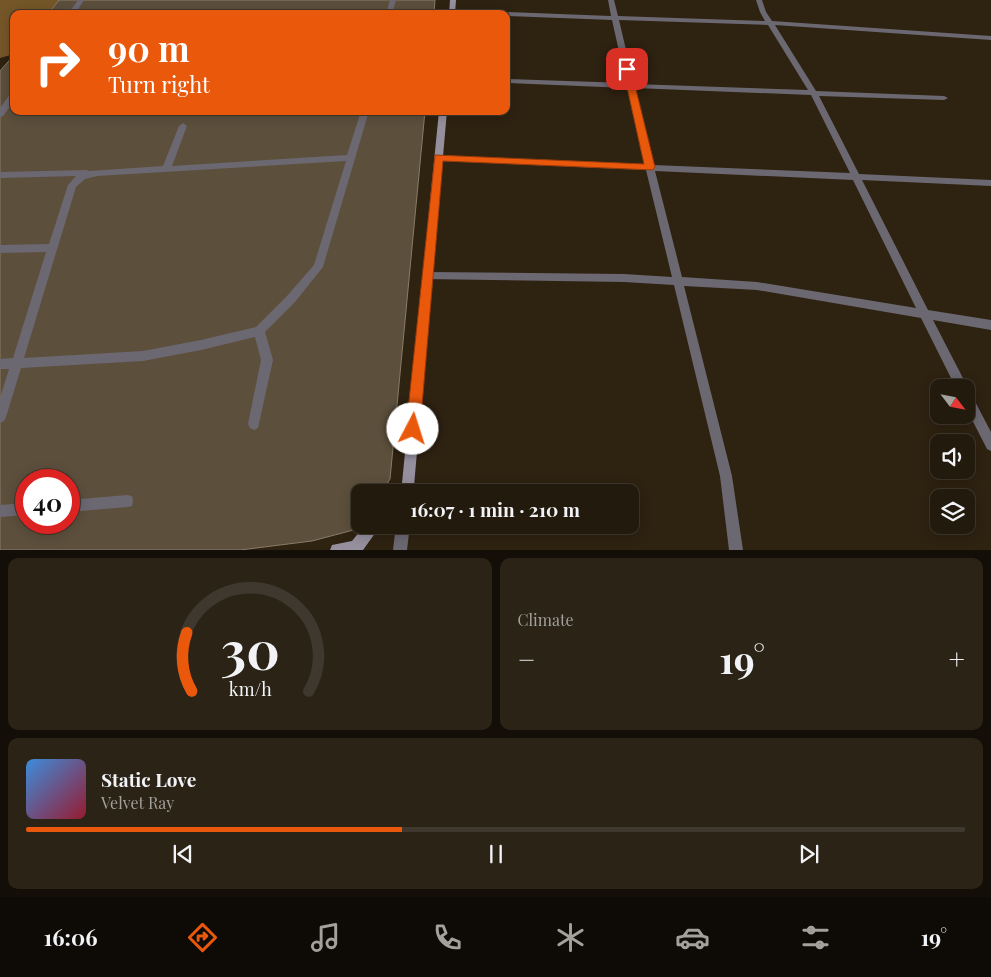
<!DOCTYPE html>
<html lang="en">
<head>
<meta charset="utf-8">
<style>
	:root { --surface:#221a0d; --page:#2a2316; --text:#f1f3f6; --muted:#a2a19d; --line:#3f382e; --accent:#ea580c }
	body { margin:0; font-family:"Playfair Display",serif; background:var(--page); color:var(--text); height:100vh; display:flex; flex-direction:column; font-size:19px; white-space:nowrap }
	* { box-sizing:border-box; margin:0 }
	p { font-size:16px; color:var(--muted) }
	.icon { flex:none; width:28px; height:28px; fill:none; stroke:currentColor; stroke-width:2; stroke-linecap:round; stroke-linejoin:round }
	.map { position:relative; height:550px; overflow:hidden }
	.side { display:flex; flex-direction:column; gap:8px; padding:8px; background:#130e07; flex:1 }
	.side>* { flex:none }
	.banner { position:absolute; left:10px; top:10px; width:500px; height:105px; border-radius:10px; box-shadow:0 2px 12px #0003,0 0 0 1px var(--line); background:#ea580c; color:#fff; overflow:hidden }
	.needle { width:32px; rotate:122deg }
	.buttons { position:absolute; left:930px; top:379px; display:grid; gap:10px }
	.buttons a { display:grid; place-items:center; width:45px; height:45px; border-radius:10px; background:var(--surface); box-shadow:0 2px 12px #0003,0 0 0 1px var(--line); font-size:25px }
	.speed { position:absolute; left:15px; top:469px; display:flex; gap:10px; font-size:25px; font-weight:700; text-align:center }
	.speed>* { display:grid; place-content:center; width:65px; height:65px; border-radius:50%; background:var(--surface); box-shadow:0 2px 12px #0003,0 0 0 1px var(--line); line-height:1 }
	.speed .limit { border:8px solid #d22; background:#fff; color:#111 }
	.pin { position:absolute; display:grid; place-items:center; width:42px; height:42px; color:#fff; margin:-21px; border-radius:10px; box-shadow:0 2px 8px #0006 }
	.me { position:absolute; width:55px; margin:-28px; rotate:5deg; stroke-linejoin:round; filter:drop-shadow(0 0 4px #0008) }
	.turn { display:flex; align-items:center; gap:18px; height:105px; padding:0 15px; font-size:22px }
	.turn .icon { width:65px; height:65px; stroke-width:2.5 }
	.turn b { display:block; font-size:35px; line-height:42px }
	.big { font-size:38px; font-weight:700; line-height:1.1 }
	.side .card { flex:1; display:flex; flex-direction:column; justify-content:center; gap:8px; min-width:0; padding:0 18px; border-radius:10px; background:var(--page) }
	.side .dial { align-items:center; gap:0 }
	.dial svg { height:130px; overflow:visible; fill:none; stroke:var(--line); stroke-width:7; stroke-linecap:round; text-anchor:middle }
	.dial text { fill:var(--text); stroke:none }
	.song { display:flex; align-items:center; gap:15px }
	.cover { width:60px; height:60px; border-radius:8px; background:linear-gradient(135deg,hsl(210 70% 55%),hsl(350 70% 35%)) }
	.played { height:5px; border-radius:2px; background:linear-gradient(90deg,var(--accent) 40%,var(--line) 40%) }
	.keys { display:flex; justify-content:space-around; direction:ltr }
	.heat { display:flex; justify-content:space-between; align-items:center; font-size:28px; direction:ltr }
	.side .tiles { flex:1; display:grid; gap:8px; grid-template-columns:1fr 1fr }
	.card:last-child { grid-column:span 2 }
	.trip { position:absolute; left:351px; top:484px; width:288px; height:50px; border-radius:10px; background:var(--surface); box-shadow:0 2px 12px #0003,0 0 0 1px var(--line); font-weight:700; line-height:50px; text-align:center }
	.dock { display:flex; height:80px; justify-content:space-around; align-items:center; background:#0e0a05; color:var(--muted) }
	.dock .icon { width:35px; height:35px }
	.dock .current { color:var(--accent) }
	.dock b { font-size:22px; color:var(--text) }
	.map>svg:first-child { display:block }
</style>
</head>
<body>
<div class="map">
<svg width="991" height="550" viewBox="0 0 991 550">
	<rect width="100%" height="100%" fill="#2e2211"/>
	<path fill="#745628" d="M0,0H67L56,14H14V54L0,58Z"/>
	<path fill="#5c4f3c" stroke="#8a7c68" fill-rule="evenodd" d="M59,0H435L434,14H48Z
		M14,55V111H425L390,479L382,492H360V525H362L361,528L312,541L240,550H0V71ZM26,480H69V522H26Z"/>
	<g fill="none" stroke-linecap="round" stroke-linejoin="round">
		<path fill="#6c6872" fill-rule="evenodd" d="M78,0H84L75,14H68Z
			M390,0H396L392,14H386Z
			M11,93H14V101L3,116L0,117V108Z
			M361,111H369L323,267L295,302L265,332L273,360L258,428L254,430L250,428L248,424L261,360L255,337L201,350L143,361L21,368L6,417L4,421L0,423V398L9,369H0V359L13,358L46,252L0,253V245L49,244L68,185L76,176L0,178V172L86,170L89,171L163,166L179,126L183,123L187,126L172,166L347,155ZM346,161L314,265L287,296L256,327L201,340L143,351L24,358L76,187L85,179L97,176Z
			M127,495L132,496L133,501L132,506L127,507L69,512V500Z
			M26,503V515L0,517V505Z"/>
		<path fill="#6c6872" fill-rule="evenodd" d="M608,0H614L618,16L765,21L760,12L756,0H762L766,12L772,21L991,36V40L775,25L816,91L944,96L948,98L944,100L819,96L859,174L991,180V186L862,180L928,310L991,320V330L933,320L966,384L968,388L967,391L970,392L991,432V451L987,449L966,408V388H956L921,318L757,290L684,286L732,476L743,550H729L720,476L674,285L624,282L423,279L422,276L423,273L427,272L624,274L672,277L646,170L438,161L434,158L438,155L644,164L627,88L506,83V79L626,83L612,20L506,16V14H451L449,12L452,10L611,16ZM619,20L768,25L808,90L634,84ZM635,88L811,95L850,173L653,165ZM655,171L853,180L916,308L757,282L682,277Z
			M396,525H410L407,550H393Z"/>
		<path fill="#958f9e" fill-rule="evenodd" d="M450,0H456L455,14H449Z
			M439,111H447L414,486L410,492H396L397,487L402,483Z
			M365,525H381L363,550H330L332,545L352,541Z"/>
	</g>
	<path fill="#ea580c" stroke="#983908" d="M627,66L631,69L655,167L653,170L443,161L420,429L418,433L413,435L408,433L406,429L435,155L644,164L623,69Z"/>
</svg>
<div class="buttons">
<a><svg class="needle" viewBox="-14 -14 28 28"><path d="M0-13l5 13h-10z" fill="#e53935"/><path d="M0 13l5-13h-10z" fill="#a2a19d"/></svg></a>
<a><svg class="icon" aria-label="sound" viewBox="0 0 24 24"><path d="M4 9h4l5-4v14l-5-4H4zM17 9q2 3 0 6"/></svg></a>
<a><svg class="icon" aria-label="layers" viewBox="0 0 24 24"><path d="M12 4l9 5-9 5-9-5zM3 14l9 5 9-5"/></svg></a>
</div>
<div class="speed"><div class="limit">40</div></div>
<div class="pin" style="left:627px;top:69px;background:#d93025"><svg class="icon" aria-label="arrive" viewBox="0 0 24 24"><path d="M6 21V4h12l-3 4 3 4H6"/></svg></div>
<svg class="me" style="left:413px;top:429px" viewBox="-20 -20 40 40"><circle r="19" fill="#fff"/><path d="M0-13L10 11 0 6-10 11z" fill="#ea580c"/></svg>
<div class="trip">16:07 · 1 min · 210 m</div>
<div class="banner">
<div class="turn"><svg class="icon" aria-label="right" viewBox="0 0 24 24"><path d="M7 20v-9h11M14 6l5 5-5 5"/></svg><div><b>90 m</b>Turn right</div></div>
</div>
</div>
<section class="side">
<div class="tiles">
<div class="card dial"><svg viewBox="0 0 100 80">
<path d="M14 69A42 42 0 1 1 86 69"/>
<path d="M14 69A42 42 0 0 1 11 33" stroke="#ea580c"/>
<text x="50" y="56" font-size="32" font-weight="700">30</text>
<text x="50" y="72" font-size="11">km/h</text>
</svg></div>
<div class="card"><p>Climate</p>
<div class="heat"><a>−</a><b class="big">19°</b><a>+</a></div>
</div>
<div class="card">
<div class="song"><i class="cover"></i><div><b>Static Love</b><p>Velvet Ray</p></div></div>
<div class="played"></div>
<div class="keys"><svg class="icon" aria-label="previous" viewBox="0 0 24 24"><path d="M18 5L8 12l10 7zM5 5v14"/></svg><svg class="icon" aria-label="pause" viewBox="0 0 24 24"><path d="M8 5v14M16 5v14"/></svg><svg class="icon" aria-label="next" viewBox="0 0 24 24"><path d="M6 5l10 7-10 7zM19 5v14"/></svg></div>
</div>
</div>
</section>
<nav class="dock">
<b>16:06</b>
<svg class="icon current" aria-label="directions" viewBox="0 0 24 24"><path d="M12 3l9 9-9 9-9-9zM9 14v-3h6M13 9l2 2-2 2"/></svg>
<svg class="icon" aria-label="music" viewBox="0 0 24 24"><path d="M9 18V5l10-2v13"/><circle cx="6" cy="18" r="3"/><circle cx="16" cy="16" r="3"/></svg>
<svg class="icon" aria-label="phone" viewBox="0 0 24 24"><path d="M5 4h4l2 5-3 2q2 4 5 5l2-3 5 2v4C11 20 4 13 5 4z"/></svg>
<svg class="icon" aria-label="climate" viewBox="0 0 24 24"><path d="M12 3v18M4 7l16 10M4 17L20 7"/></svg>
<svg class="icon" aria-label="car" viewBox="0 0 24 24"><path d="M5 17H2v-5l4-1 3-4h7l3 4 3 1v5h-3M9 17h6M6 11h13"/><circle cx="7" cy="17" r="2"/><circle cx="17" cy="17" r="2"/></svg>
<svg class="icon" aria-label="filters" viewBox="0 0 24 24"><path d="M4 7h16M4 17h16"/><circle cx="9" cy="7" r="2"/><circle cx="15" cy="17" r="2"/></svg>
<b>19°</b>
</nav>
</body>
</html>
